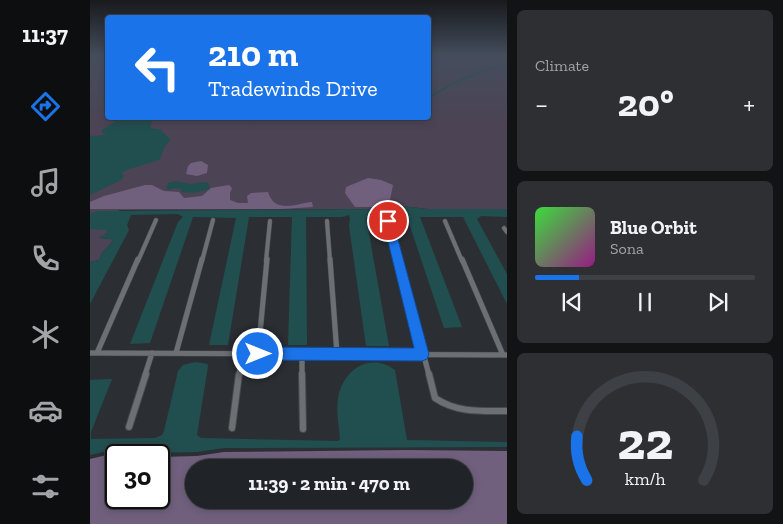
<!DOCTYPE html>
<html lang="en">
<head>
<meta charset="utf-8">
<style>
	:root { --surface:#202327; --page:#2d2f33; --text:#f1f3f6; --muted:#a2a4a7; --line:#3d4044; --accent:#1a73e8 }
	body { margin:0; font-family:"Zilla Slab",serif; background:var(--page); color:var(--text); height:100vh; display:flex; flex-direction:column; font-size:19px; white-space:nowrap }
	* { box-sizing:border-box; margin:0 }
	p { font-size:16px; color:var(--muted) }
	.icon { flex:none; width:28px; height:28px; fill:none; stroke:currentColor; stroke-width:2; stroke-linecap:round; stroke-linejoin:round }
	.map { position:relative; flex:1; overflow:hidden }
	.panel { display:flex; flex-direction:column; gap:10px; padding:10px; background:#121315; width:276px }
	.panel>* { flex:none }
	.banner { position:absolute; left:15px; top:15px; width:326px; height:105px; border-radius:5px; box-shadow:0 2px 8px #0003,0 0 0 1px var(--line); background:#1a73e8; color:#fff; overflow:hidden }
	.speed { position:absolute; left:15px; top:444px; display:flex; gap:10px; font-size:25px; font-weight:700; text-align:center }
	.speed>* { display:grid; place-content:center; width:65px; height:65px; border-radius:50%; background:var(--surface); box-shadow:0 2px 8px #0003,0 0 0 1px var(--line); line-height:1 }
	.speed .limit { border:2px solid #111; border-radius:8px; background:#fff; color:#111 }
	.pin { position:absolute; display:grid; place-items:center; width:42px; height:42px; color:#fff; margin:-21px; border:2px solid #fff; border-radius:50%; box-shadow:0 1px 5px #0007 }
	.me { position:absolute; width:55px; margin:-28px; rotate:90deg; stroke-linejoin:round; filter:drop-shadow(0 0 4px #0008) }
	.turn { display:flex; align-items:center; gap:18px; height:105px; padding:0 20px; font-size:22px }
	.turn .icon { width:65px; height:65px; stroke-width:2.5 }
	.turn b { display:block; font-size:35px; line-height:42px }
	.big { font-size:38px; font-weight:700; line-height:1.1 }
	.panel .widget { flex:1; display:flex; flex-direction:column; justify-content:center; gap:8px; min-width:0; padding:0 18px; border-radius:8px; background:var(--page) }
	.panel .dial { align-items:center; gap:0 }
	.dial svg { height:130px; overflow:visible; fill:none; stroke:var(--line); stroke-width:7; stroke-linecap:round; text-anchor:middle }
	.dial text { fill:var(--text); stroke:none }
	.song { display:flex; align-items:center; gap:15px }
	.cover { width:60px; height:60px; border-radius:8px; background:linear-gradient(135deg,hsl(120 70% 55%),hsl(310 70% 35%)) }
	.played { height:5px; border-radius:2px; background:linear-gradient(90deg,var(--accent) 20%,var(--line) 20%) }
	.keys { display:flex; justify-content:space-around; direction:ltr }
	.heat { display:flex; justify-content:space-between; align-items:center; font-size:28px; direction:ltr }
	.trip { position:absolute; left:95px; top:459px; width:288px; height:50px; border-radius:25px; background:var(--surface); box-shadow:0 2px 8px #0003,0 0 0 1px var(--line); font-weight:700; line-height:50px; text-align:center }
	main { display:flex; flex:1; min-height:0 }
	.menu { display:flex; flex-direction:column; width:90px; justify-content:space-around; align-items:center; background:#0d0e10; color:var(--muted) }
	.menu .icon { width:35px; height:35px }
	.menu .current { color:var(--accent) }
	.menu b { font-size:22px; color:var(--text) }
	.map>svg:first-child { display:block }
</style>
</head>
<body>
<main>
<nav class="menu">
<b>11:37</b>
<svg class="icon current" aria-label="directions" viewBox="0 0 24 24"><path d="M12 3l9 9-9 9-9-9zM9 14v-3h6M13 9l2 2-2 2"/></svg>
<svg class="icon" aria-label="music" viewBox="0 0 24 24"><path d="M9 18V5l10-2v13"/><circle cx="6" cy="18" r="3"/><circle cx="16" cy="16" r="3"/></svg>
<svg class="icon" aria-label="phone" viewBox="0 0 24 24"><path d="M5 4h4l2 5-3 2q2 4 5 5l2-3 5 2v4C11 20 4 13 5 4z"/></svg>
<svg class="icon" aria-label="climate" viewBox="0 0 24 24"><path d="M12 3v18M4 7l16 10M4 17L20 7"/></svg>
<svg class="icon" aria-label="car" viewBox="0 0 24 24"><path d="M5 17H2v-5l4-1 3-4h7l3 4 3 1v5h-3M9 17h6M6 11h13"/><circle cx="7" cy="17" r="2"/><circle cx="17" cy="17" r="2"/></svg>
<svg class="icon" aria-label="filters" viewBox="0 0 24 24"><path d="M4 7h16M4 17h16"/><circle cx="9" cy="7" r="2"/><circle cx="15" cy="17" r="2"/></svg>
</nav>
<div class="map">
<svg width="417" height="524" viewBox="0 0 417 524">
	<rect width="100%" height="100%" fill="#2b2f34"/>
	<path fill="#4c4354" d="M0,56H17L18,118H339V56H417V209H338L303,205L288,209L29,210L16,234L9,238L21,239L23,241L12,253L9,260L0,262Z"/>
	<path fill="#70607e" fill-rule="evenodd" d="M111,161L118,165L117,173L107,176L96,174L98,166L101,163Z
		M278,178L291,180L303,185L299,205L287,207H265L255,193L256,187Z
		M55,185H62L74,191L89,192L94,198L112,196L121,188L139,185L142,188L140,193V200L148,203H158L157,196L161,193L178,192C185,215 207,203 222,202L223,207L192,209H0V202L14,196Z
		M317,450L417,451V524H0V459L21,454L37,455H26V498H69V457L107,456L134,452ZM104,468H374V500H104Z"/>
	<path fill="#214f4f" d="M31,118H63L60,128L70,129L81,140L75,146L70,159C61,164 37,168 32,173L34,176L31,180L0,195V136L17,135L12,133V130Z
		M85,181L101,184L116,182L119,184L120,189L104,193L91,192V189L85,188L78,190L76,188L78,183Z
		M302,205L338,209H417V217L391,216L387,219L417,274V304L373,217H330L372,327L354,328L317,217H276L299,346H276L259,226L260,218L259,215L252,217H216L217,345H198L202,217H159L138,345H119L146,218L103,217L60,343L40,344L88,222L93,217L88,214L41,215L37,225L39,230L0,304V262L9,260L12,253L23,241L20,239L8,238L16,234L17,230L0,229V214L8,211L288,209Z
		M105,362L117,364L118,366L107,435L111,438L248,441L250,439C249,426 246,412 248,399C252,371 279,351 305,370L317,440L417,442V447L134,448L107,452L56,453L22,450L0,455V380L22,379L1,432V439L65,438L72,435L74,431L88,371L93,365Z"/>
	<g fill="none" stroke-linecap="round" stroke-linejoin="round">
		<path fill="#214f4f" fill-rule="evenodd" d="M417,64V66L407,67L362,85L339,99V96C361,83 391,66 417,64Z"/>
		<g stroke="#464a4f" stroke-width="5">
			<path id="minor-far2" d="M237,221L240,261
				M298,221L309,261
				M355,221L372,261
				M414,228L417,232
				M48,261L66,220
				M112,261L123,220
				M176,261L180,221"/>
		</g>
		<g stroke="#464a4f" stroke-width="6">
			<path id="minor-far1" d="M240,259L247,354
				M308,259L339,375
				M372,259L413,355
				M0,353L417,355
				M7,353L48,259
				M86,353L112,259
				M168,354L177,259
				M212,354V375
				M55,375L62,353
				M149,375L152,354"/>
		</g>
		<g stroke="#464a4f" stroke-width="8">
			<path id="minor" d="M212,374L213,429
				M339,374L345,398C367,413 391,411 417,411
				M39,427L56,374
				M142,428L149,374"/>
		</g>
		<use href="#minor-far2" stroke="#6d7072" stroke-width="4"/>
		<use href="#minor-far1" stroke="#6d7072" stroke-width="5"/>
		<use href="#minor" stroke="#6d7072" stroke-width="6"/>
	</g>
	<linearGradient id="sky" x2="0" y2="1"><stop stop-color="#181a1d"/><stop offset="0.43" stop-color="#444d5c"/><stop offset="1" stop-color="#444d5c" stop-opacity="0"/></linearGradient>
	<rect width="417" height="129" fill="url(#sky)"/>
	<path fill="#1a73e8" stroke="#114b97" d="M298,218L303,221L339,354L337,359L332,361L168,360L162,358L160,354L162,349L168,347L324,348L293,221Z"/>
</svg>
<div class="speed"><div class="limit">30</div></div>
<div class="pin" style="left:298px;top:221px;background:#d93025"><svg class="icon" aria-label="arrive" viewBox="0 0 24 24"><path d="M6 21V4h12l-3 4 3 4H6"/></svg></div>
<svg class="me" style="left:168px;top:354px" viewBox="-20 -20 40 40"><circle r="17" fill="#1a73e8" stroke="#fff" stroke-width="3"/><path d="M0-11L8 9 0 5-8 9z" fill="#fff"/></svg>
<div class="trip">11:39 · 2 min · 470 m</div>
<div class="banner">
<div class="turn"><svg class="icon" aria-label="left" viewBox="0 0 24 24"><path d="M17 20v-9H6M10 6l-5 5 5 5"/></svg><div><b>210 m</b>Tradewinds Drive</div></div>
</div>
</div>
<section class="panel">
<div class="widget"><p>Climate</p>
<div class="heat"><a>−</a><b class="big">20°</b><a>+</a></div>
</div>
<div class="widget">
<div class="song"><i class="cover"></i><div><b>Blue Orbit</b><p>Sona</p></div></div>
<div class="played"></div>
<div class="keys"><svg class="icon" aria-label="previous" viewBox="0 0 24 24"><path d="M18 5L8 12l10 7zM5 5v14"/></svg><svg class="icon" aria-label="pause" viewBox="0 0 24 24"><path d="M8 5v14M16 5v14"/></svg><svg class="icon" aria-label="next" viewBox="0 0 24 24"><path d="M6 5l10 7-10 7zM19 5v14"/></svg></div>
</div>
<div class="widget dial"><svg viewBox="0 0 100 80">
<path d="M14 69A42 42 0 1 1 86 69"/>
<path d="M14 69A42 42 0 0 1 8 42" stroke="#1a73e8"/>
<text x="50" y="56" font-size="32" font-weight="700">22</text>
<text x="50" y="72" font-size="11">km/h</text>
</svg></div>
</section>
</main>
</body>
</html>
